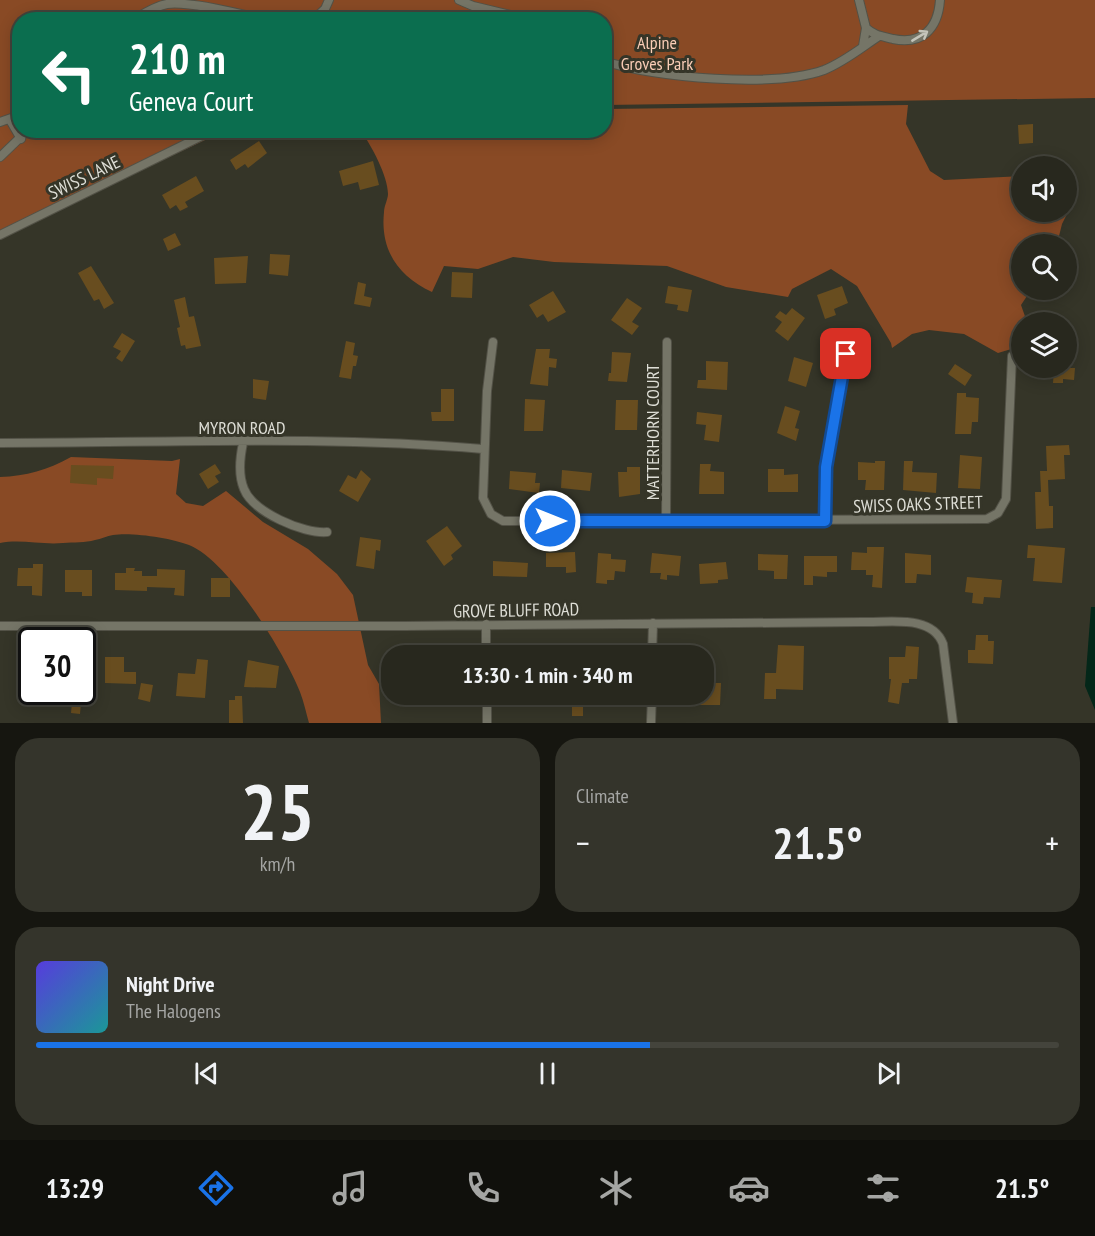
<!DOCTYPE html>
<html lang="en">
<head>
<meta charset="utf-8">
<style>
	:root { --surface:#28281e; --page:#34342b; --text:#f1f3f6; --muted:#a5a6a4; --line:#44443c; --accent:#1a73e8 }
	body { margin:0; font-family:"PT Sans Narrow",sans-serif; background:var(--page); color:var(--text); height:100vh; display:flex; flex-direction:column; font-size:22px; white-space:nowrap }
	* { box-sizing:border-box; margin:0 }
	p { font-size:20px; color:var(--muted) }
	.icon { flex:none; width:33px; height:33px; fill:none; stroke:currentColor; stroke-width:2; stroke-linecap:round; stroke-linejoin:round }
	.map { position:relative; height:723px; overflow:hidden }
	.details { display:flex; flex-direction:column; gap:15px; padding:15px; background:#161610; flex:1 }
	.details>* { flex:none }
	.banner { position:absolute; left:12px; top:12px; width:600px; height:126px; border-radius:24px; box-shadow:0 3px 15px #0003,0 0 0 2px var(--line); background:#0b6e4f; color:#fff; overflow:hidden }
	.buttons { position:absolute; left:1011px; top:156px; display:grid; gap:12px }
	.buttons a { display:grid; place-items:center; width:66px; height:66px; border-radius:50%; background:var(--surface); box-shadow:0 3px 15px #0003,0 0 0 2px var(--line); font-size:30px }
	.speed { position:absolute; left:18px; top:627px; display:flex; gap:12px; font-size:30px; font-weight:700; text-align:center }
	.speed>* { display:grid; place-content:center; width:78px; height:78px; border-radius:50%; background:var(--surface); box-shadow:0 3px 15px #0003,0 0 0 2px var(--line); line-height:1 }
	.speed .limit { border:3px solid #111; border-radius:9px; background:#fff; color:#111 }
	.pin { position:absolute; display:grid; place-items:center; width:51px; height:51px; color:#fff; margin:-26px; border-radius:12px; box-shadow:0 3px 9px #0006 }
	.me { position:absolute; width:66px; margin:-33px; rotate:90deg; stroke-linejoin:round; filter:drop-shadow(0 0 4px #0008) }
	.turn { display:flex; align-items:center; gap:21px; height:126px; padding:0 18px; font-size:27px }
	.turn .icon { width:78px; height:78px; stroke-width:2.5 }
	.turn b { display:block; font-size:42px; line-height:51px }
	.big { font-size:45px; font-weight:700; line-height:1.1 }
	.details .tile { flex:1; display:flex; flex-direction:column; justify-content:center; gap:9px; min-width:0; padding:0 21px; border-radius:24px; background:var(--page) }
	.details .dial { align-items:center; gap:0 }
	.dial b { font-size:78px; line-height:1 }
	.song { display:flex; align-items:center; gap:18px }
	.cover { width:72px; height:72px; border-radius:9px; background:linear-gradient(135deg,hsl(250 70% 55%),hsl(180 70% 35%)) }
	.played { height:6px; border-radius:3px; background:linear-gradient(90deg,var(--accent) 60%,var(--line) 60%) }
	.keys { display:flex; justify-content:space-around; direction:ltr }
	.heat { display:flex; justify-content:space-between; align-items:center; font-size:33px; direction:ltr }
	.details .tiles { flex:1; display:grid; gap:15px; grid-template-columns:1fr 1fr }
	.tile:last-child { grid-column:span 2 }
	.trip { position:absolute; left:381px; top:645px; width:333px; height:60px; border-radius:24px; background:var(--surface); box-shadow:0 3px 15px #0003,0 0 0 2px var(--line); font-weight:700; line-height:60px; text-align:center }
	.tab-bar { display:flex; height:96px; justify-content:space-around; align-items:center; background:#10100c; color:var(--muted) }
	.tab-bar .icon { width:42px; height:42px }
	.tab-bar .current { color:var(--accent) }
	.tab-bar b { font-size:27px; color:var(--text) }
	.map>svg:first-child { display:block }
</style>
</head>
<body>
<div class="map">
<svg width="1095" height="723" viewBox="0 0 1095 723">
	<rect width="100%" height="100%" fill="#353528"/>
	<path fill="#894a25" d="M0,0H1095V98L605,105L604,20H20V130L224,131L0,237Z
		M908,105L906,124L930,171L944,180L1021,176L1022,212H1066L1067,202L1070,208L1062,224L1057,244H1022V290H1031L1021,305L1027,322H1022L1021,346L998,353L964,334L929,330L912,334L892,348L891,343L857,286L831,269L792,289L788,297L726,287L667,266L554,262L513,257L478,269L444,266L432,292C398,276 380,250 384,212C384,206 388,199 388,194C388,176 371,145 361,131L604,130L605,109Z
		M71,457L172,461L180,459L176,494L186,503L203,506L226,491L263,522L308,549L337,574L353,595L368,665L379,684L381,723H309C306,713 304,702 300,692C285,654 228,560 189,545C171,538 132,532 113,535C107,536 101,539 95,540C85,543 74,542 63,543C42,545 21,539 0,543V477C26,476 48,470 71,457Z"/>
	<path fill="#042719" d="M1091,607H1095V710L1085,686Z"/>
	<path fill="#684d1f" d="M1033,124V143L1019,144L1018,125Z
		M259,141L267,153L248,168L245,164L236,170L230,160Z
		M373,161L379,185L360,190L358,182L343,186L339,171Z
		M196,176L204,191L185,202L188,207L180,211L176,205L170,209L162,195Z
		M175,233L181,245L168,251L163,239Z
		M270,254L290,255L288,276L269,274Z
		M248,256L246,283L215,284L214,258Z
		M91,266L114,303L104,309L99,299L94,301L78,273Z
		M452,272L473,273L472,298L451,297Z
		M358,282L366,284L364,296L372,298L370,307L354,304Z
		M668,286L692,290L688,312L677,310L678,305L665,303Z
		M842,286L848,303L834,309L836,315L825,319L817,295Z
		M553,291L566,312L548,322L543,314L537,318L529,305Z
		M185,297L189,317L194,316L201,346L186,349L185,345L181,346L177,328L180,327L174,300Z
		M627,298L642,308L632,322L639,326L632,335L611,320Z
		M792,308L805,318L788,341L775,331L782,322L775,317L780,311L786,315Z
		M122,333L135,341L122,362L116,358L121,351L113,347Z
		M346,341L355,343L353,355L358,356L356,366H353L351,379L339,377Z
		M536,349H550L549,358L557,359L556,368L549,367L548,386L530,384Z
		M612,352L631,353L627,382L608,381L609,373H611Z
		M794,357L813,363L806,387L788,381Z
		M706,361L728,362L727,390L697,388L698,380H706Z
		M955,364L972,375L965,386L948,374Z
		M1054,368H1075L1074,380L1063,379V383H1053Z
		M253,379L269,381L266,400L253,398Z
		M441,389H454V421H432L431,412H441Z
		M957,393H966V397L979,398L978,422H972L971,434H955Z
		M525,399L545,400L543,431H524Z
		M616,400H638L637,430H615Z
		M785,406L800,411L795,428L799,429L796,441L777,433Z
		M697,412L722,415L719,442L704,440L706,425L696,424Z
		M1069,445L1070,455H1064L1065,479L1048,480L1049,506H1053V528L1036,529L1035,492H1041L1040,471H1047L1046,446Z
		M960,455L982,457L980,489L958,488Z
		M875,461H885L884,490H865L866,480H858V462L875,463Z
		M904,461H913L912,472L937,473L936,493L903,490Z
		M215,464L221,473L215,476L219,482L208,489L199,474Z
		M700,464H711L710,471L724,472V494H699Z
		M71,465L114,466L113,479L97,478V485L70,483Z
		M627,467H640V494L619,497L618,472H627Z
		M768,469H784V475L798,474V492H768Z
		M361,470L371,479L358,502L339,491L348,475L356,479Z
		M562,470L592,473L590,491L561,488Z
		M510,471L536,473L535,483H540L539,493L509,489Z
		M447,526L462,546L451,555L453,559L444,566L426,541Z
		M360,537L381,540L380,551L376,550L374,569L356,566Z
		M1028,545L1065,548L1062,583L1033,581L1035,558H1027Z
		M867,547H884L882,588L872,587L873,575H866V570H851L852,552L867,553Z
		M575,552L576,572L566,573V567H546V553Z
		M598,553L611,554V559L626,560L625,572L615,571L614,580H607V584L596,583Z
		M652,553L681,556L679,576L667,575V580L660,579L661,573H650Z
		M905,553L931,555V575L917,574L916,583H905Z
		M758,554L788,555L787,579H774V571L758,570Z
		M804,556H837V572H827V577L813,576V585H804Z
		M493,561L528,563L527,577L493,576Z
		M726,562L728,579L718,580V583L700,584L699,564Z
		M33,564H43L42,596L32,595V586H17L18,568H33Z
		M126,568H135L134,571H142V576H157V569L185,570L184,596L174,595L175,588L147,587V591L115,590V573H126Z
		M65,570H92V596H82V592H65Z
		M967,577L1002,580L1000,598L984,597L983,604L972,603L973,593L965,592Z
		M211,578H230V597H211Z
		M976,635H988V641H994L993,664L968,663V650H975Z
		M778,645L804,646L803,690L776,689V699H764L765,673H776Z
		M906,646L919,647L917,679H909V683H902L899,704L888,702L891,679H889V657H905Z
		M105,657H124V672H136V684L105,683Z
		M197,659L208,660L205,698L176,696L178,673L195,674Z
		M248,660L279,666L276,688L244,687Z
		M704,668L712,669L711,683H721L720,705H699V694H704Z
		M141,683L153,685L150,702L138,699Z
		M67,692H82L80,714L71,713L72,702H66Z
		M235,696H242L243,723H229V700H235Z
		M572,698H583V716H572Z"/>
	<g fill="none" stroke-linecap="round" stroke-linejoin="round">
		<g stroke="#535247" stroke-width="10">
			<path id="minor" d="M459,0L473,6L532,20
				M859,0L866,28L863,46
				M133,20C143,14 155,6 167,4C191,1 242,14 266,20
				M313,20L325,9L329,0
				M866,28C875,36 882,36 893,39C922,45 938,29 940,0
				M604,61C654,78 775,88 824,70C844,62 861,48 879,36
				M10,120L21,139
				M0,122L20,115
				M0,157L28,130
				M0,235L214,130
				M493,342L487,391L483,498L491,514L503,521L987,519L998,513L1006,499L1012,356
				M0,443C161,443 323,435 483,449
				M243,443C240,457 238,475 244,489C253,512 303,534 327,532
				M825,521L826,467L846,354
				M666,522L667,342
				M486,624V656
				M0,626H404L863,622C889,623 932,614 943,644L953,723
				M652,656L653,623
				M487,694V723
				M651,723L652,694"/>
		</g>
		<use href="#minor" stroke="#757567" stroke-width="8"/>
	</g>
	<defs><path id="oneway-shaft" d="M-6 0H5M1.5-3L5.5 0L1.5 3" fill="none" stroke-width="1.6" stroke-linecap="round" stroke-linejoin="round" transform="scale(1.5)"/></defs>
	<use stroke="#c4c4ba" href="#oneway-shaft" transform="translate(920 36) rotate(-31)"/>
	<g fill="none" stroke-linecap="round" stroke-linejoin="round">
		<g stroke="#114b97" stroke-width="15">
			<path id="route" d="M550,521H825L826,467L846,354"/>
		</g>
		<use href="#route" stroke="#1a73e8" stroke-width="10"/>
	</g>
	<g text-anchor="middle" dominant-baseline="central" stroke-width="6" stroke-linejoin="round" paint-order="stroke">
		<g font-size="18" fill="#facdb6" stroke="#353528">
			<text x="657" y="42">Alpine<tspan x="657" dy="21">Groves Park</tspan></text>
		</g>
		<g font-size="18" fill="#deded6" stroke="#353528">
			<text transform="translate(84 177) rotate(-26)">SWISS LANE</text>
			<text x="242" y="427">MYRON ROAD</text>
			<text transform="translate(652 432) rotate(-90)">MATTERHORN COURT</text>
			<text transform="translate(918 504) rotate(-2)">SWISS OAKS STREET</text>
			<text transform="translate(516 610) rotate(-1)">GROVE BLUFF ROAD</text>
		</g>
	</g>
</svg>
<div class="buttons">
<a><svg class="icon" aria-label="sound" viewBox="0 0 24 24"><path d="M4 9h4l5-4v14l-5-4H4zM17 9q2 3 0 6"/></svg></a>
<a><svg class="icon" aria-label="search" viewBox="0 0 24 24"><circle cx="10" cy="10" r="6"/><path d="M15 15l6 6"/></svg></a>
<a><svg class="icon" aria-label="layers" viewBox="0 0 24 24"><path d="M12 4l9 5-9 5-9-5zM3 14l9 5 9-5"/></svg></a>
</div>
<div class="speed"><div class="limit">30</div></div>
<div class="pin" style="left:846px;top:354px;background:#d93025"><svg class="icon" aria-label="arrive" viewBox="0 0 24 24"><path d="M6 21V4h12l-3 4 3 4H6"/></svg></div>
<svg class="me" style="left:550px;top:521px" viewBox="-20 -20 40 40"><circle r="17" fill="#1a73e8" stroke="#fff" stroke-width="3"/><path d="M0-11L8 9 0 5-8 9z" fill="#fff"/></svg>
<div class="trip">13:30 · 1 min · 340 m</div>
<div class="banner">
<div class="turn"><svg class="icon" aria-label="left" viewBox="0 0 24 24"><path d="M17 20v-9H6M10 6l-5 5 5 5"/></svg><div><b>210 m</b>Geneva Court</div></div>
</div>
</div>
<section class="details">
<div class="tiles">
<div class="tile dial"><b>25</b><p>km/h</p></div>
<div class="tile"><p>Climate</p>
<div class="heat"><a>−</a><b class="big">21.5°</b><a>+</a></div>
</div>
<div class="tile">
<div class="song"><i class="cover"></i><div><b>Night Drive</b><p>The Halogens</p></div></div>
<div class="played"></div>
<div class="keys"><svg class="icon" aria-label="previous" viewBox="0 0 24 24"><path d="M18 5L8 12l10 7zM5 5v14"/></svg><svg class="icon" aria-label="pause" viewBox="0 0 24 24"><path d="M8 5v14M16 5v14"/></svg><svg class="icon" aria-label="next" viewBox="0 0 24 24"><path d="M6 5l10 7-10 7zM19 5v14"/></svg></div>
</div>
</div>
</section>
<nav class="tab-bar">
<b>13:29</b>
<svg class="icon current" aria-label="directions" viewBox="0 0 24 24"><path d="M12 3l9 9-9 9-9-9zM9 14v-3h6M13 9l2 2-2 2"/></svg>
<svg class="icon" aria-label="music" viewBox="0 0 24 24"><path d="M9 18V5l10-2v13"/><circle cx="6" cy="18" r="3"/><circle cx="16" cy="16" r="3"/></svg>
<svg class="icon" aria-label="phone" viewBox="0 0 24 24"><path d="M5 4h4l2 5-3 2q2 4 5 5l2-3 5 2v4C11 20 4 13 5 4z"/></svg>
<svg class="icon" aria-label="climate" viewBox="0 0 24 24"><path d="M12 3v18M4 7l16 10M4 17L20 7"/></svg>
<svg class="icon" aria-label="car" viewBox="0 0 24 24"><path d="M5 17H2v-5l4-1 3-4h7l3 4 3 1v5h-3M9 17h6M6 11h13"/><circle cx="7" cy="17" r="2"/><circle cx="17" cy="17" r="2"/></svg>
<svg class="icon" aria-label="filters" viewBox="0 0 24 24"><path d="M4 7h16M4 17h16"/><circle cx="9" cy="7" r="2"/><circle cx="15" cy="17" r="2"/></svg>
<b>21.5°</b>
</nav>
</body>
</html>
